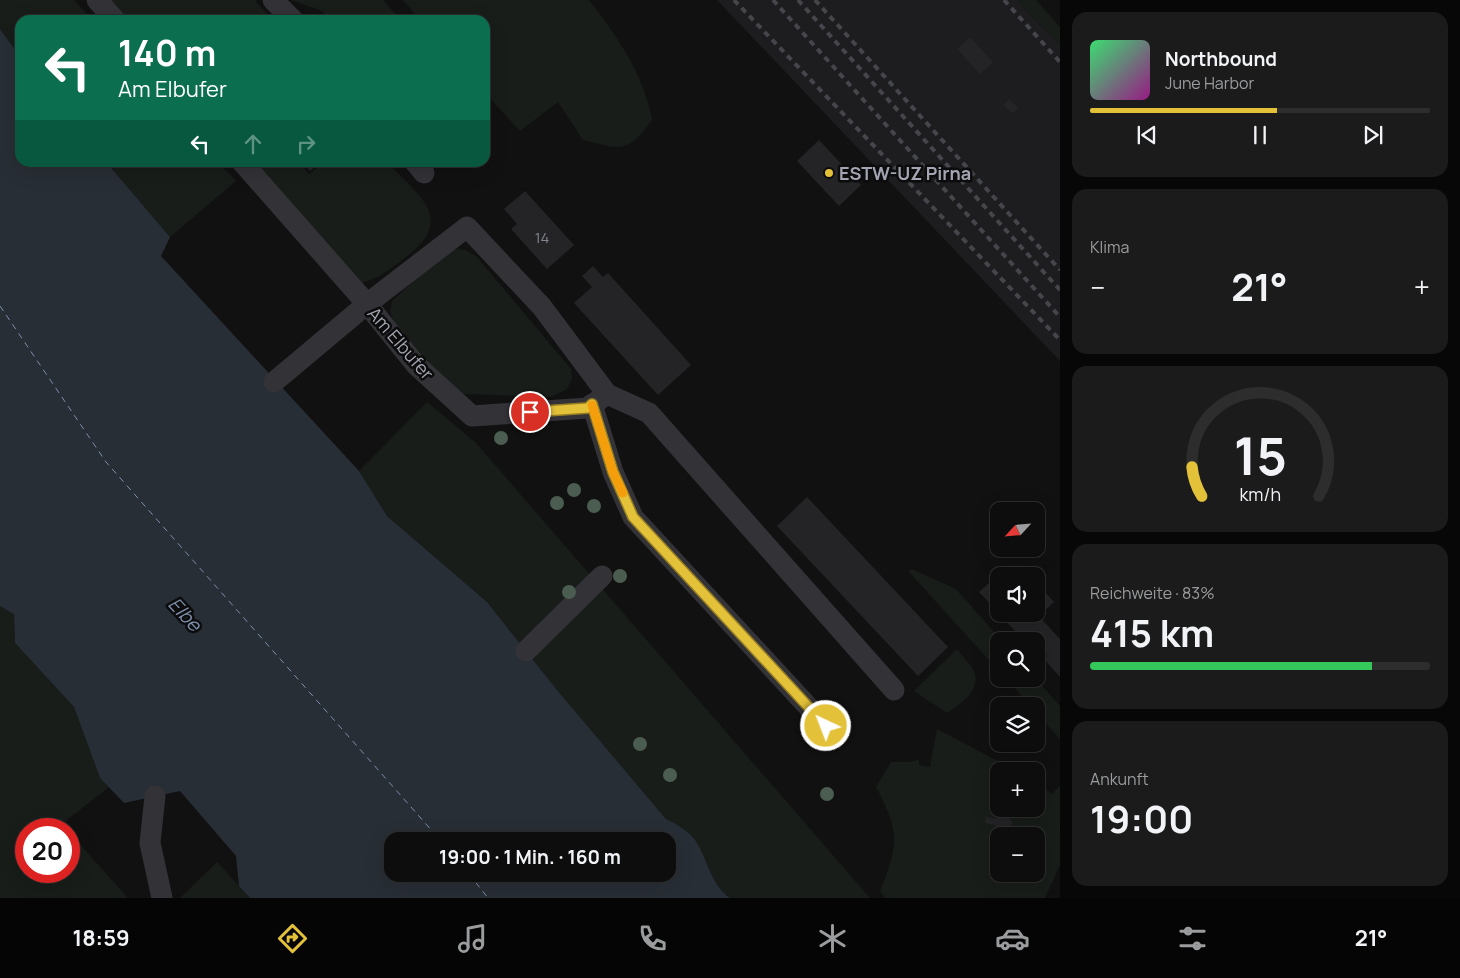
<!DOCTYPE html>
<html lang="de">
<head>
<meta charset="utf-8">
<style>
	:root { --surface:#0d0d0e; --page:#1b1b1c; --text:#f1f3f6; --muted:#9a9c9e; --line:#2d2d2e; --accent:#e3c138 }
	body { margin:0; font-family:Manrope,sans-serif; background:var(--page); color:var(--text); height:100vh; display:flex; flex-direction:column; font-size:19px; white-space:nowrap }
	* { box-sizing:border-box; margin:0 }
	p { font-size:16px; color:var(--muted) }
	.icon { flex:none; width:28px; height:28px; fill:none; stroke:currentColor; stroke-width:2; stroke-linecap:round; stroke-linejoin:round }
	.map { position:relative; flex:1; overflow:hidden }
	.drawer { display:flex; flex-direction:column; gap:12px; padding:12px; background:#070708; width:400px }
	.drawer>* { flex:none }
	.top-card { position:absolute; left:15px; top:15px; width:475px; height:152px; border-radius:15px; box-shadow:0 5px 20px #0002,0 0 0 1px var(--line); background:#0b6e4f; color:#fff; overflow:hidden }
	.needle { width:32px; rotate:244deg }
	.buttons { position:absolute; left:990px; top:502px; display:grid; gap:10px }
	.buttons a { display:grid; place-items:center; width:55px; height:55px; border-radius:10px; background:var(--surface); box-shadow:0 5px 20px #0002,0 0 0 1px var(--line); font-size:25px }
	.speed { position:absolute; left:15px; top:818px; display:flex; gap:10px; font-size:25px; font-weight:700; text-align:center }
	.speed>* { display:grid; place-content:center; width:65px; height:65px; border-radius:50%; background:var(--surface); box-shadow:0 5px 20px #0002,0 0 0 1px var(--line); line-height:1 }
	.speed .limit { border:8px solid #d22; background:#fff; color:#111 }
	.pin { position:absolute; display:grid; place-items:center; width:42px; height:42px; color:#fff; margin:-21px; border:2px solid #fff; border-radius:50%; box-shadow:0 1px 5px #0007 }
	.me { position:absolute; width:55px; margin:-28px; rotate:317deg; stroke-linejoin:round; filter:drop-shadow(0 0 4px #0008) }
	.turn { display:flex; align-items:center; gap:18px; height:105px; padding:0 20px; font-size:22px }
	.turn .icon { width:65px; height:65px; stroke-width:2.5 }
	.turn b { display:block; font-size:35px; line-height:42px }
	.lanes { display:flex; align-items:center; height:48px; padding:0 20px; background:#0003; justify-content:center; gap:25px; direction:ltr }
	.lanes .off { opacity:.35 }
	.big { font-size:38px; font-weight:700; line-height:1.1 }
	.drawer .widget { flex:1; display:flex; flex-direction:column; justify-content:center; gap:8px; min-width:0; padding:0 18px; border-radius:15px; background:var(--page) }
	.drawer .dial { align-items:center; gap:0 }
	.dial svg { height:130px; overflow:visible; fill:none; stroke:var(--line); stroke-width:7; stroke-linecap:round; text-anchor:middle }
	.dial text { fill:var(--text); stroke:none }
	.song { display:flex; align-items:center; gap:15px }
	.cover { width:60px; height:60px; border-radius:8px; background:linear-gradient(135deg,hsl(140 70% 55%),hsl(310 70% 35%)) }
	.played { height:5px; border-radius:2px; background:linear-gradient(90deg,var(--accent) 55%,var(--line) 55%) }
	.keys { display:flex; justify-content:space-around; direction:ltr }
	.heat { display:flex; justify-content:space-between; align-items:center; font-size:28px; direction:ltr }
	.charge { height:8px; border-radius:4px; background:linear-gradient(90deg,#34c759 83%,var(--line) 0) }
	.trip { position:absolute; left:384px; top:832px; width:292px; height:50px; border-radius:15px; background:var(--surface); box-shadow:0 5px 20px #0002,0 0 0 1px var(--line); font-weight:700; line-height:50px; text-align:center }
	.tab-bar { display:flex; height:80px; justify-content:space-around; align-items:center; background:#050506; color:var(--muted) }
	.tab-bar .icon { width:35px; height:35px }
	.tab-bar .current { color:var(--accent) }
	.tab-bar b { font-size:22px; color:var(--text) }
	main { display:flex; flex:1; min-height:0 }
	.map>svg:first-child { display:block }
</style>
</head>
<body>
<main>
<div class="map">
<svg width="1060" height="898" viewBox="0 0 1060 898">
	<rect width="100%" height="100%" fill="#111112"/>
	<path fill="#1d1d1f" d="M717,0H1017L1060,46V361Z"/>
	<path fill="#181d19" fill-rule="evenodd" d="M0,0H74L92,20H20V56L0,29Z
		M108,0H255L272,20H124Z
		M291,0H383L401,20H330L322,11Z
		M403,0H589C617,36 644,74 652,120C627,155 621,149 583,140L558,102L520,131L485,93V20H420Z
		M1017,0H1036L1060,27V46Z
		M107,163H219L236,181L170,237Z
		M250,163H299L309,174L323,163H388C419,196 456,219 407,256C392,268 380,278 361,283Z
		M456,249L466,250L477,257L571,369L572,379L567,389L551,397L463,394L451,389L396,328L390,312L392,301L447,251Z
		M427,402L476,443L870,898H730C710,884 708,859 695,841C687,830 677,824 666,819L557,690L487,602L387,516L359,471Z
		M912,569L956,589L1002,641H999V671L908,571Z
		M0,606L14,613L15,643L74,707L100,778L109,787L62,824L66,829H26V871H69V832L128,898H0Z
		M957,649C962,656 971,664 974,672C982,690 959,705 947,713L914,691Z
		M1006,679H1036L1060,706V739L1036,713V706H1031Z
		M937,729L1017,771H999V809H1036V783L1052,794L1060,786V865L1045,898H885L880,891C899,843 900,833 876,787L891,762H911L919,759V765L930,767ZM999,836H1036V874H999Z
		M217,862L250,898H180Z"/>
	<path fill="#282e35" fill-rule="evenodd" d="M0,29L20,56V162L107,163L170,237L161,256L359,471L387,516L487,602L557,690L666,819C677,824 687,830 695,840C708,859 710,884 730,898H250L239,886L236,856L180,791L124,803L100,778L74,707L15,643L14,614L0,606ZM392,841H668V874H392Z"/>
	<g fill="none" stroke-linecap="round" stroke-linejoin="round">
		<path stroke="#7c8fab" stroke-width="1" stroke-dasharray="6 5" stroke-linecap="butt" d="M0,306L106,462L441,841
			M469,874L488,898"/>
	</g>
	<path fill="#242426" d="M970,37L993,62L980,74L957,49Z
		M1009,99L1018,108L1012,113L1003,105Z
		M819,140L861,185L839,206L797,161Z
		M302,162H320L310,171Z
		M525,191L574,245L547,269L511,229L517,224L504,209Z
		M593,266L603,277L608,273L691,365L658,395L574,303L592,287L582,276Z
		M807,497L948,647L918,676L777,526Z
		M1001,572L1005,576H999V613L979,592Z
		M1036,582L1054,602L1039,616L1060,639V677L1044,659L1047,656L1036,641L1031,638L1024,641L999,614H1036Z
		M1000,816L1009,818L1012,822L1010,831L1005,833L997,830L995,825L985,823L986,817L996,819Z"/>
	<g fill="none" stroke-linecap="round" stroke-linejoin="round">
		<path stroke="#323237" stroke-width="21" d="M97,0L115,20
			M273,0L293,20
			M242,162L367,304L416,365L472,416L588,408L607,394
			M415,162L424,173
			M274,382L367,304L467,227L542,307L607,394L649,413L894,690
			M592,404L613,472L633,517L826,726
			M526,651L602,576
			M155,796L150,843L162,898"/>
		<path stroke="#45464c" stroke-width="4" stroke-dasharray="6 5" stroke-linecap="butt" d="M734,0L1060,340
			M773,0L1060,317
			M798,0L1060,290
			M815,0L1060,270
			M1004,0L1060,62"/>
	</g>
	<g fill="#4b5d50">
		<circle cx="501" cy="438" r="7"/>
		<circle cx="574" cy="490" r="7"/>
		<circle cx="557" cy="503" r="7"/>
		<circle cx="594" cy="506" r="7"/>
		<circle cx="620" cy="576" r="7"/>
		<circle cx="569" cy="592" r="7"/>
		<circle cx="640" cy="744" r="7"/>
		<circle cx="670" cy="775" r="7"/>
		<circle cx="827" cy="794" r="7"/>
	</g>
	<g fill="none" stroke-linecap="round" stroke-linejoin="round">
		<g stroke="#947d24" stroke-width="12">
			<path id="route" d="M530,412L588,408L592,404L613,472L633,517L826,726"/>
		</g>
		<use href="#route" stroke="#e3c138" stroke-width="9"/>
		<path stroke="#f59e0b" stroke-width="9" d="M592,405L613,472L623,493"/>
	</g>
	<circle fill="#e3c138" stroke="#0c0c0d" stroke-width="2" cx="829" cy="173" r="5"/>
	<g text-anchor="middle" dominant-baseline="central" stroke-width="5" stroke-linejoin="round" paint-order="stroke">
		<g font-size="15" fill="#82858e">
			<text x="542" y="237">14</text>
		</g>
		<g font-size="18" font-weight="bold" fill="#a3a6b2" stroke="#0c0c0d" text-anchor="start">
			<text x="839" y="173">ESTW-UZ Pirna</text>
		</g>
		<g font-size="18" fill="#a3a6b2" stroke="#0c0c0d">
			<text transform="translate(401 343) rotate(49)">Am Elbufer</text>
		</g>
		<g font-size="19" font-style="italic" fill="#7c8fab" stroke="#0c0c0d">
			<text transform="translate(185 614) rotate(47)">Elbe</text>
		</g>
	</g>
</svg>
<div class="buttons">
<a><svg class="needle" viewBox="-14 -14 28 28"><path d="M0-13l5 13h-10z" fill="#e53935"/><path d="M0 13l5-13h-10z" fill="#9a9c9e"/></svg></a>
<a><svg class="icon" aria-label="sound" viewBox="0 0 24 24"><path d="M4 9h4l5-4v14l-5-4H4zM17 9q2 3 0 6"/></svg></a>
<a><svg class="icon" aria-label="search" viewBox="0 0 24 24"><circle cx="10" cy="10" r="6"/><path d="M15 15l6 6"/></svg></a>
<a><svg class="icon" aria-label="layers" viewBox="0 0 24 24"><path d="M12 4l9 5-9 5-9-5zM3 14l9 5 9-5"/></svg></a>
<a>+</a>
<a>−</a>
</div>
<div class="speed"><div class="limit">20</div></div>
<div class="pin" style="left:530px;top:412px;background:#d93025"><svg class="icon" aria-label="arrive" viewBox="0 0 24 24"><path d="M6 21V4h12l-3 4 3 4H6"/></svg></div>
<svg class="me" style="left:826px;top:726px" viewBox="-20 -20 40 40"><circle r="17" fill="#e3c138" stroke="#fff" stroke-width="3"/><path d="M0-11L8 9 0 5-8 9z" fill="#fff"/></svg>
<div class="trip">19:00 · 1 Min. · 160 m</div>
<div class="top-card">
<div class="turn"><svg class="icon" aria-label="left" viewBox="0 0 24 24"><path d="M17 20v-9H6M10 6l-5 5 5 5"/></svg><div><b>140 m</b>Am Elbufer</div></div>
<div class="lanes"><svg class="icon" aria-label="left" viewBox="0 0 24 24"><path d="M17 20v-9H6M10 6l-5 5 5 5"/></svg><svg class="icon off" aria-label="ahead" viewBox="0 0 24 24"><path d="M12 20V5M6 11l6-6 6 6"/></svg><svg class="icon off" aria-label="right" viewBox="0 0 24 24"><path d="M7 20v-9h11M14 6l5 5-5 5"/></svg></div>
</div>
</div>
<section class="drawer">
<div class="widget">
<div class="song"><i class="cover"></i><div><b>Northbound</b><p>June Harbor</p></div></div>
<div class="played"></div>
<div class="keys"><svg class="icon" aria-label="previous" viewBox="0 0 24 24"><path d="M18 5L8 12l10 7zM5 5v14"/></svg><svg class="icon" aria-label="pause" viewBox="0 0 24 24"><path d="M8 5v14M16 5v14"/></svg><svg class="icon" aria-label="next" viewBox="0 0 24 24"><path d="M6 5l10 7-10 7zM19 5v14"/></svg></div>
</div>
<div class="widget"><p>Klima</p>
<div class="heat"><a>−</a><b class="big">21°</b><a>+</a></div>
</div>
<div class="widget dial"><svg viewBox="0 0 100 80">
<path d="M14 69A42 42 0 1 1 86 69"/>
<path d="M14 69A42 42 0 0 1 8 51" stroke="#e3c138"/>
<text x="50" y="56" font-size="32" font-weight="700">15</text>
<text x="50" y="72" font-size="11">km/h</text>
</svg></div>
<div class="widget"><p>Reichweite · 83%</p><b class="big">415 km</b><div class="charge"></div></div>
<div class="widget"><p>Ankunft</p><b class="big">19:00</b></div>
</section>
</main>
<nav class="tab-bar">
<b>18:59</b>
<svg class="icon current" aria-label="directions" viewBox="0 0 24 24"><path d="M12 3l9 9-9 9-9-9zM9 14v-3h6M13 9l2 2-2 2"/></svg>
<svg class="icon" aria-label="music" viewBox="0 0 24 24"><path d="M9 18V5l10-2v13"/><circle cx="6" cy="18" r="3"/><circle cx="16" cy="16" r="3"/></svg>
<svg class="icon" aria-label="phone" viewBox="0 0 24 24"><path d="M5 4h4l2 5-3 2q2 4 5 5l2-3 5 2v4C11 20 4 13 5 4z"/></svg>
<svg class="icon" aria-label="climate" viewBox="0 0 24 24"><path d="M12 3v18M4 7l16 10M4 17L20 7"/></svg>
<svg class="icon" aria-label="car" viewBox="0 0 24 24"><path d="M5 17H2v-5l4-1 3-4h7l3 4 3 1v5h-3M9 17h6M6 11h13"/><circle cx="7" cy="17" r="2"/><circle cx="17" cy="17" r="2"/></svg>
<svg class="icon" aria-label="filters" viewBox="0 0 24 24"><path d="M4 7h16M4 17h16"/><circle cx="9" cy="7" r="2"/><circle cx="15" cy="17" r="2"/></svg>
<b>21°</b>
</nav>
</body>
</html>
